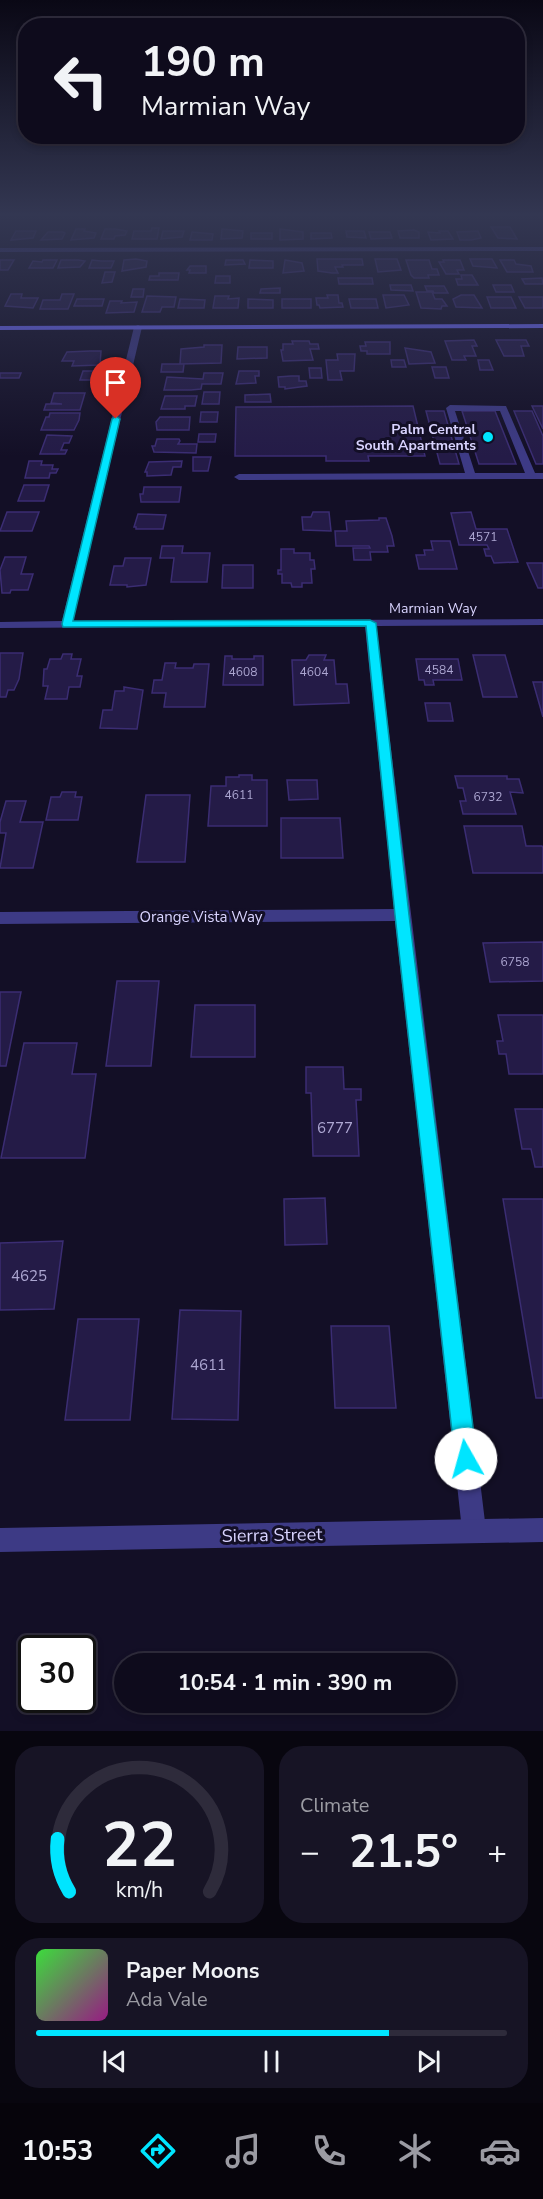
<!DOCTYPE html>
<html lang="en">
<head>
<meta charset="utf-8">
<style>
	:root { --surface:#0e0b1c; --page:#171425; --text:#f1f3f6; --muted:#9b9ba3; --line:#2e2b3b; --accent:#00e5ff }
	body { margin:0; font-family:"Nunito Sans",sans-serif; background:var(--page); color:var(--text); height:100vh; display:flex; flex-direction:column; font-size:22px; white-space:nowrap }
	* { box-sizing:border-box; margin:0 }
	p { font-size:20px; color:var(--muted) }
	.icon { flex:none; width:33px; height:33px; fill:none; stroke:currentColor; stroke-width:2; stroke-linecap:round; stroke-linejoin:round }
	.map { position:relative; height:1731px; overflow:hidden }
	.drawer { display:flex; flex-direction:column; gap:15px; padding:15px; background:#08060f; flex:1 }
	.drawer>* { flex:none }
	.banner { position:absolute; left:18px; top:18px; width:507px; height:126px; border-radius:24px; box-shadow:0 3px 9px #0003,0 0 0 2px var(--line); background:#0e0b1c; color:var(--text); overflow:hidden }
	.speed { position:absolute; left:18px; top:1635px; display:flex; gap:12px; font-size:30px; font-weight:700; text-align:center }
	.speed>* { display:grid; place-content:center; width:78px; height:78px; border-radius:50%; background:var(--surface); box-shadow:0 3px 9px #0003,0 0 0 2px var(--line); line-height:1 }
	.speed .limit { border:3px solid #111; border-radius:9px; background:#fff; color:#111 }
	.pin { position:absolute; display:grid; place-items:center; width:51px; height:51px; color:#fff; margin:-62px -26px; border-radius:50% 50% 50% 0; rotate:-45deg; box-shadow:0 0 6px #0007 }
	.pin .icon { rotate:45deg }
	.me { position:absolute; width:66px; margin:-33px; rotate:353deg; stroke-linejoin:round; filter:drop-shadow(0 0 4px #0008) }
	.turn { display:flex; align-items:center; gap:21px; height:126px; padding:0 24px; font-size:27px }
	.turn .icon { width:78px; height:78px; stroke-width:2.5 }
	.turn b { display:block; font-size:42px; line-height:51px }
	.big { font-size:45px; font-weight:700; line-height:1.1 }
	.drawer .card { flex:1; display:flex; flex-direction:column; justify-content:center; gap:9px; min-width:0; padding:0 21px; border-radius:24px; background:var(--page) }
	.drawer .dial { align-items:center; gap:0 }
	.dial svg { height:156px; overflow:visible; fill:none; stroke:var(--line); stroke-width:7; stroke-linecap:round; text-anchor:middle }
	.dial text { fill:var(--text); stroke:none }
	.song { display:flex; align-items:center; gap:18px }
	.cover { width:72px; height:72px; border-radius:9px; background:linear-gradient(135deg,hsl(120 70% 55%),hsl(310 70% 35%)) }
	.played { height:6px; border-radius:3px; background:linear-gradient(90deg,var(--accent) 75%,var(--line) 75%) }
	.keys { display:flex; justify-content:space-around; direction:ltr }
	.heat { display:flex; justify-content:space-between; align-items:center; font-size:33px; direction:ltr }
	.drawer .tiles { flex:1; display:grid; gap:15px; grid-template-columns:1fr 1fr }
	.card:last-child { grid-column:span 2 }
	.trip { position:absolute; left:114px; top:1653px; width:342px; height:60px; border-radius:30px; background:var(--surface); box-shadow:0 3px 9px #0003,0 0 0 2px var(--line); font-weight:700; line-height:60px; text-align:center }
	.dock { display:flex; height:96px; justify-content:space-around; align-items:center; background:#06040b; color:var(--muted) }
	.dock .icon { width:42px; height:42px }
	.dock .active { color:var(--accent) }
	.dock b { font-size:27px; color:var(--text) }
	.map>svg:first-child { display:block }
</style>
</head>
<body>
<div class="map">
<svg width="543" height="1731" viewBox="0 0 543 1731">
	<rect width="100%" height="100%" fill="#130f26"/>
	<path fill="#241b47" stroke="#3b2d73" stroke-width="1.5" d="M491,227H510L517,239L498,238Z
		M152,228H159L157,239H132L134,231H151Z
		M76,229H85L84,231L96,233L94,238L71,240Z
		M105,229H115L127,231L125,235L115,236L114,239H101Z
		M222,229L243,231L242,238L221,239Z
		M280,229L303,232V239L280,240Z
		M414,230L419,232V238H400L398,231Z
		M16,231H36L33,238L11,240Z
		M163,231H184L182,237L161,239Z
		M346,231H364L366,238L347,237Z
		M439,231H448L453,239L431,240L428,232L440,233Z
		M478,231L481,238L471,240H460L457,232Z
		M48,232H63L65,233L62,239L41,240Z
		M192,232L213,234L212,240H190Z
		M369,232H390L392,238L371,239Z
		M251,233H272V239H251Z
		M311,233H331L332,238L311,239Z
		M317,259H362L363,265H342L343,267H335L338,273H332L318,271Z
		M375,259H397L401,270L378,272Z
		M470,259H492L497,268L473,266Z
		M0,260H14L8,270H0Z
		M43,260H57L53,268H29L33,261L42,262Z
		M61,260H78L85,261L80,267L58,268Z
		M92,260L101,261H114L111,268H89Z
		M124,260L136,259L147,261L146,267L122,271Z
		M226,260H243L245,264L225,265Z
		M250,260L273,261V268H249Z
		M285,260L302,263L304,271L283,273Z
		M406,260H429L432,269H437L439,275H428L429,278H414L411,275Z
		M443,260H460L464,270H457L459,274H446L439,262H444Z
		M500,260H514L516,264L531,266L533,272H507Z
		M190,266H206V273H189L190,270H187Z
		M105,272H115L112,282L102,283Z
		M159,273H179L178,280H149L150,276H159Z
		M461,275H472L478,285H458L456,279H462Z
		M216,276H230V283H215Z
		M338,278H372L373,284H339Z
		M542,278L543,284H525L522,279Z
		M390,285H411L413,291L391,290Z
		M493,285H511L514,292H496Z
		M425,286H444L448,293H434L433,291H427Z
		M280,288V293H260L261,289Z
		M133,289H144L143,297H131Z
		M416,292H432L435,299H442L447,306H442L441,309L421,308Z
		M11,294H22L21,298H38L33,308L5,306Z
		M62,294H74L68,309H40L43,300H60Z
		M327,295H338L339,303H342L343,307L320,308L319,305H317L316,298H328Z
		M383,295H404L409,305L386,308Z
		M461,295H474L482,308L456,307L453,299Z
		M147,296L176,297L174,307H162L160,312H142Z
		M215,296H229L228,299L239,298L238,308H213Z
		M487,297H511L516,308H491Z
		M519,297H543V308H525Z
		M77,299H104L102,306H74Z
		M180,299L205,300L204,308H178Z
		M248,299L273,300V308H248Z
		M282,299H311V308H282Z
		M349,299H376L378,308H351Z
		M110,301H122L121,303L137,302L134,312L106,313Z
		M474,340L477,346H472L476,356H464L466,360H452L445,341Z
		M496,340H526L529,346H521L524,356H504Z
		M292,341H309L310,344H318L319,349H310L313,360L283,361L281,350H283V344H293Z
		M365,342H390V354H367V351H361L360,346H366Z
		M204,345H222L221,363L180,364L181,349L204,347Z
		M238,347H267V358L237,359Z
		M405,348L431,352L435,363L409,364Z
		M90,351H101L100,365L72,366L74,361H62L67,352Z
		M337,354H355L354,371H340L342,380H328L326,360H338Z
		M391,360H404L406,367H392Z
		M478,360H489L493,370H480Z
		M162,364H184L183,372H161Z
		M432,367H446L449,378H435Z
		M309,368H321L322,378H310Z
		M83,371H97L94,380H80Z
		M239,371H259V376H255L256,383L236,384Z
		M21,373L19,378H0V373Z
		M204,373H223L221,384H202L201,389L191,390H164L167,377L203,379Z
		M291,376H299V381H306L307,386L285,389V387H279L278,377Z
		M204,392H220L219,404H202Z
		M54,393H85L80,410H44L46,404H62L51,403Z
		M270,394L271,402H245V395Z
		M165,396H197L195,406H185V409H161Z
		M413,406L425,456H368L369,461H326V456H235L236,407Z
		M532,406H543V429Z
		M426,411H444L459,464H440Z
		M462,411H495L516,464H479Z
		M514,411H532L543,436V464H536Z
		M201,412H218L217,422H200Z
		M50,413H80L79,420L74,430H41L46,417H49Z
		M160,417H190L189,430H157L156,422Z
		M199,434H216L215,442H198Z
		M47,435L72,436L69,443H64L61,450H67L65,454H40Z
		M157,439H179L180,441L178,444H197L196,453L154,452L152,446H155Z
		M193,457H211L208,471H193Z
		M29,461H42L41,465H53L52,469H58L56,473H50L49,478H25Z
		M182,461L181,467H173L171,475L147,476V472H145L149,462Z
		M24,485H49L44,501H18Z
		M144,487H181L179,502H141L140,494H143Z
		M7,512H39L32,531H0Z
		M313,512H329L331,531L303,530L302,517H311Z
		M471,512L476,529H507L518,562L494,563L491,556H486L484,549H489L487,545H459L451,513Z
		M138,514L166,515L163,529H136V527H134Z
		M379,518H386L392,536L394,546H387L388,552H370L371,560H354L353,548H370L369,546H336L335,531H347L346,521L379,520Z
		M431,541H450L457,569H419L416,555H425L424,550H433Z
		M162,546H183L182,553H210L207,582H171L174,558H160Z
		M281,549H294V553H310V560H314L315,569H311L312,583H302V587H292L291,583H282V574H278V570H281Z
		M5,557H26L21,574H33L28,590H11L10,593H2L0,570Z
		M125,558H151L146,585L127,587V585H110L114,566H123Z
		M527,563H543V588H538Z
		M223,565H253V588H222Z
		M0,653H23L19,679L14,690H8L6,697H0Z
		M63,654H72L71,659H81L77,676H82L80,687H69L67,699H45L48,686H43L44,669H47L50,659H61Z
		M309,655H326L324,660H334L336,684H347L349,703L294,705L292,660H306Z
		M473,655H505L517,697H483Z
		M225,656H232V659H254V656H263V685H223Z
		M416,659H458L462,680H433L434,685H425L424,680H419Z
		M165,663H176L175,668H193L194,664H209L205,707H164L166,693H152L154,680H162Z
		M533,682H543V717Z
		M124,687L143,690L137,729L100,728L103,710H112L115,691H124Z
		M425,703H450L453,721H428Z
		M239,775H252V780H267V826H208L211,786H226V777H239Z
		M455,776H507V779H519L523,793L510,792L516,814H463L460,801H466L463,788H458Z
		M287,780H317L318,799L289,800Z
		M62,792H76L75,797H82L78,820H46L51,797H60Z
		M146,795H190L185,862H137Z
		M6,801H26L20,822H43L33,868H0L6,833H0V822Z
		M281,818H340L343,858H281Z
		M464,826H522L526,846H542L543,848V873H473Z
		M543,942V981L490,982L483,943Z
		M117,981H159L151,1066H106Z
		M0,992H21L6,1066H0Z
		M195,1005H255V1057H191Z
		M498,1015H543V1074H509L506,1054H499L497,1041H503Z
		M24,1043H77L72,1074H96L85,1158H1Z
		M306,1067H343L344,1089H361V1100H356L359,1156H313L311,1093H306Z
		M515,1109H543V1167H535L531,1149H522Z
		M325,1198L327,1244L285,1245L284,1199Z
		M503,1199H543V1398H536Z
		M63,1241L54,1309L0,1310V1243Z
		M180,1310L241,1311L238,1420L172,1419Z
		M78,1319H139L130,1420H65Z
		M331,1326H389L396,1408H335Z"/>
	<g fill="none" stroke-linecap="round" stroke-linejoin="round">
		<path fill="#3d3a85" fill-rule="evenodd" d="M450,405L506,406L535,473H543V479L239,480L234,477L239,474L465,473L446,408ZM455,411H500L525,473H475Z"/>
		<path fill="#3d3a85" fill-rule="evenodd" d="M543,247V251L0,252V248Z
			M138,325L142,327L73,621L543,619V625L376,626L486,1530L483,1539L474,1542L465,1539L462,1530L395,921L0,924V912L394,909L365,626L0,628V622L62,621L134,327Z"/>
		<path fill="#3d3a85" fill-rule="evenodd" d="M543,1518V1542L0,1552V1528Z"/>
		<path fill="#6f6bff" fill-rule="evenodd" d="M543,324V328L0,330V326Z"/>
	</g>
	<linearGradient id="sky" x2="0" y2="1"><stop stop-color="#0a0815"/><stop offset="0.47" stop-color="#333752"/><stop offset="1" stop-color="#333752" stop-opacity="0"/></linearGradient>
	<rect width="543" height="457" fill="url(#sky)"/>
	<path fill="#00e5ff" stroke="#0095a6" stroke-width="1.5" d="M116,416L120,419L73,621L370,620L376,623L409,915L477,1459L474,1467L466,1470L459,1467L455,1459L395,915L366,626L63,627L62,624L112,419Z"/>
	<circle fill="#00e5ff" stroke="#130f26" stroke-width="2" cx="488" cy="437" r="6"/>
	<g text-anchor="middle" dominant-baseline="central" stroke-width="6" stroke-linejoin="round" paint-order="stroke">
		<g font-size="12" fill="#aca6d1">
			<text x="483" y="537">4571</text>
			<text x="439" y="670">4584</text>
			<text x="243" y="672">4608</text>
			<text x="314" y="672">4604</text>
			<text x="239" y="795">4611</text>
			<text x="488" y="797">6732</text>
			<text x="515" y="962">6758</text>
		</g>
		<g font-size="14" font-weight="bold" fill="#d9d4ff" stroke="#130f26" text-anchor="end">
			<text x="476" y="429">Palm Central<tspan x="476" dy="16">South Apartments</tspan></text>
		</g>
		<g font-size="14" fill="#d9d4ff" stroke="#130f26">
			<text x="433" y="608">Marmian Way</text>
		</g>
		<g font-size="15" fill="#d9d4ff" stroke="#130f26">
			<text x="201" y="917">Orange Vista Way</text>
		</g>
		<g font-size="15" fill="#aca6d1">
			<text x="335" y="1128">6777</text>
			<text x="29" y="1276">4625</text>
			<text x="208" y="1365">4611</text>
		</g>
		<g font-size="18" fill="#d9d4ff" stroke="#130f26">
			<text transform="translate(272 1535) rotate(-1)">Sierra Street</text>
		</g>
	</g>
</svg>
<div class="speed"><div class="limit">30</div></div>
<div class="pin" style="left:116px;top:419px;background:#d93025"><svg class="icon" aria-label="arrive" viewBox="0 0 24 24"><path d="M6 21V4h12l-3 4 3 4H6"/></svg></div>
<svg class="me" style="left:466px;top:1459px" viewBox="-20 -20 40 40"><circle r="19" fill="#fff"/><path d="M0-13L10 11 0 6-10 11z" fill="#00e5ff"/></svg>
<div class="trip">10:54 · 1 min · 390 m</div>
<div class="banner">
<div class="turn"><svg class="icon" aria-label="left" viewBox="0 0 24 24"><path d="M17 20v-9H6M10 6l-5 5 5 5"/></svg><div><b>190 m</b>Marmian Way</div></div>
</div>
</div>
<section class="drawer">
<div class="tiles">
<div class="card dial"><svg viewBox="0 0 100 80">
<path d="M14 69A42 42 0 1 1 86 69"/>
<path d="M14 69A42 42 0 0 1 8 42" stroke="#00e5ff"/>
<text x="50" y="56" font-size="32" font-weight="700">22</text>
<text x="50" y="72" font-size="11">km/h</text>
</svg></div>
<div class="card"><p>Climate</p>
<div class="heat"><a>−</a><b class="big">21.5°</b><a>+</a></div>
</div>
<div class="card">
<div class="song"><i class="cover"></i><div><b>Paper Moons</b><p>Ada Vale</p></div></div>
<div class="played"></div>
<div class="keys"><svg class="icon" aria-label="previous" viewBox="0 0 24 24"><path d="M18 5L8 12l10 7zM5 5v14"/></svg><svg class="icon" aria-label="pause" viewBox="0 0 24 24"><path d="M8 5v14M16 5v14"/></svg><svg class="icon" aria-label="next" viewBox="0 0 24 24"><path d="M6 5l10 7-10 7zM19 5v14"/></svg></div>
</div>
</div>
</section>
<nav class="dock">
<b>10:53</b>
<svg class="icon active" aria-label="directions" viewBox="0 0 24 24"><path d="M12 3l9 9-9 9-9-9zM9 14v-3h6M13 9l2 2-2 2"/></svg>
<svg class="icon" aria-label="music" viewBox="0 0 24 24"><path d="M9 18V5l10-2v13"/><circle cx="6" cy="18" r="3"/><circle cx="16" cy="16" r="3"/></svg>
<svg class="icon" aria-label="phone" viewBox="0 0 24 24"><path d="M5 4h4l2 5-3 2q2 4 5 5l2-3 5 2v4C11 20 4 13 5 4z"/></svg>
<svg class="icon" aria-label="climate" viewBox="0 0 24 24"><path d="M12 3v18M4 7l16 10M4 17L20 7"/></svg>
<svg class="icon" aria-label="car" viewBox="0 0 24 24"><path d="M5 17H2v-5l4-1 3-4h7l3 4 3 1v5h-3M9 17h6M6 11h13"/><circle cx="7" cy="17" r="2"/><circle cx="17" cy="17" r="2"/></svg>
</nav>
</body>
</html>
